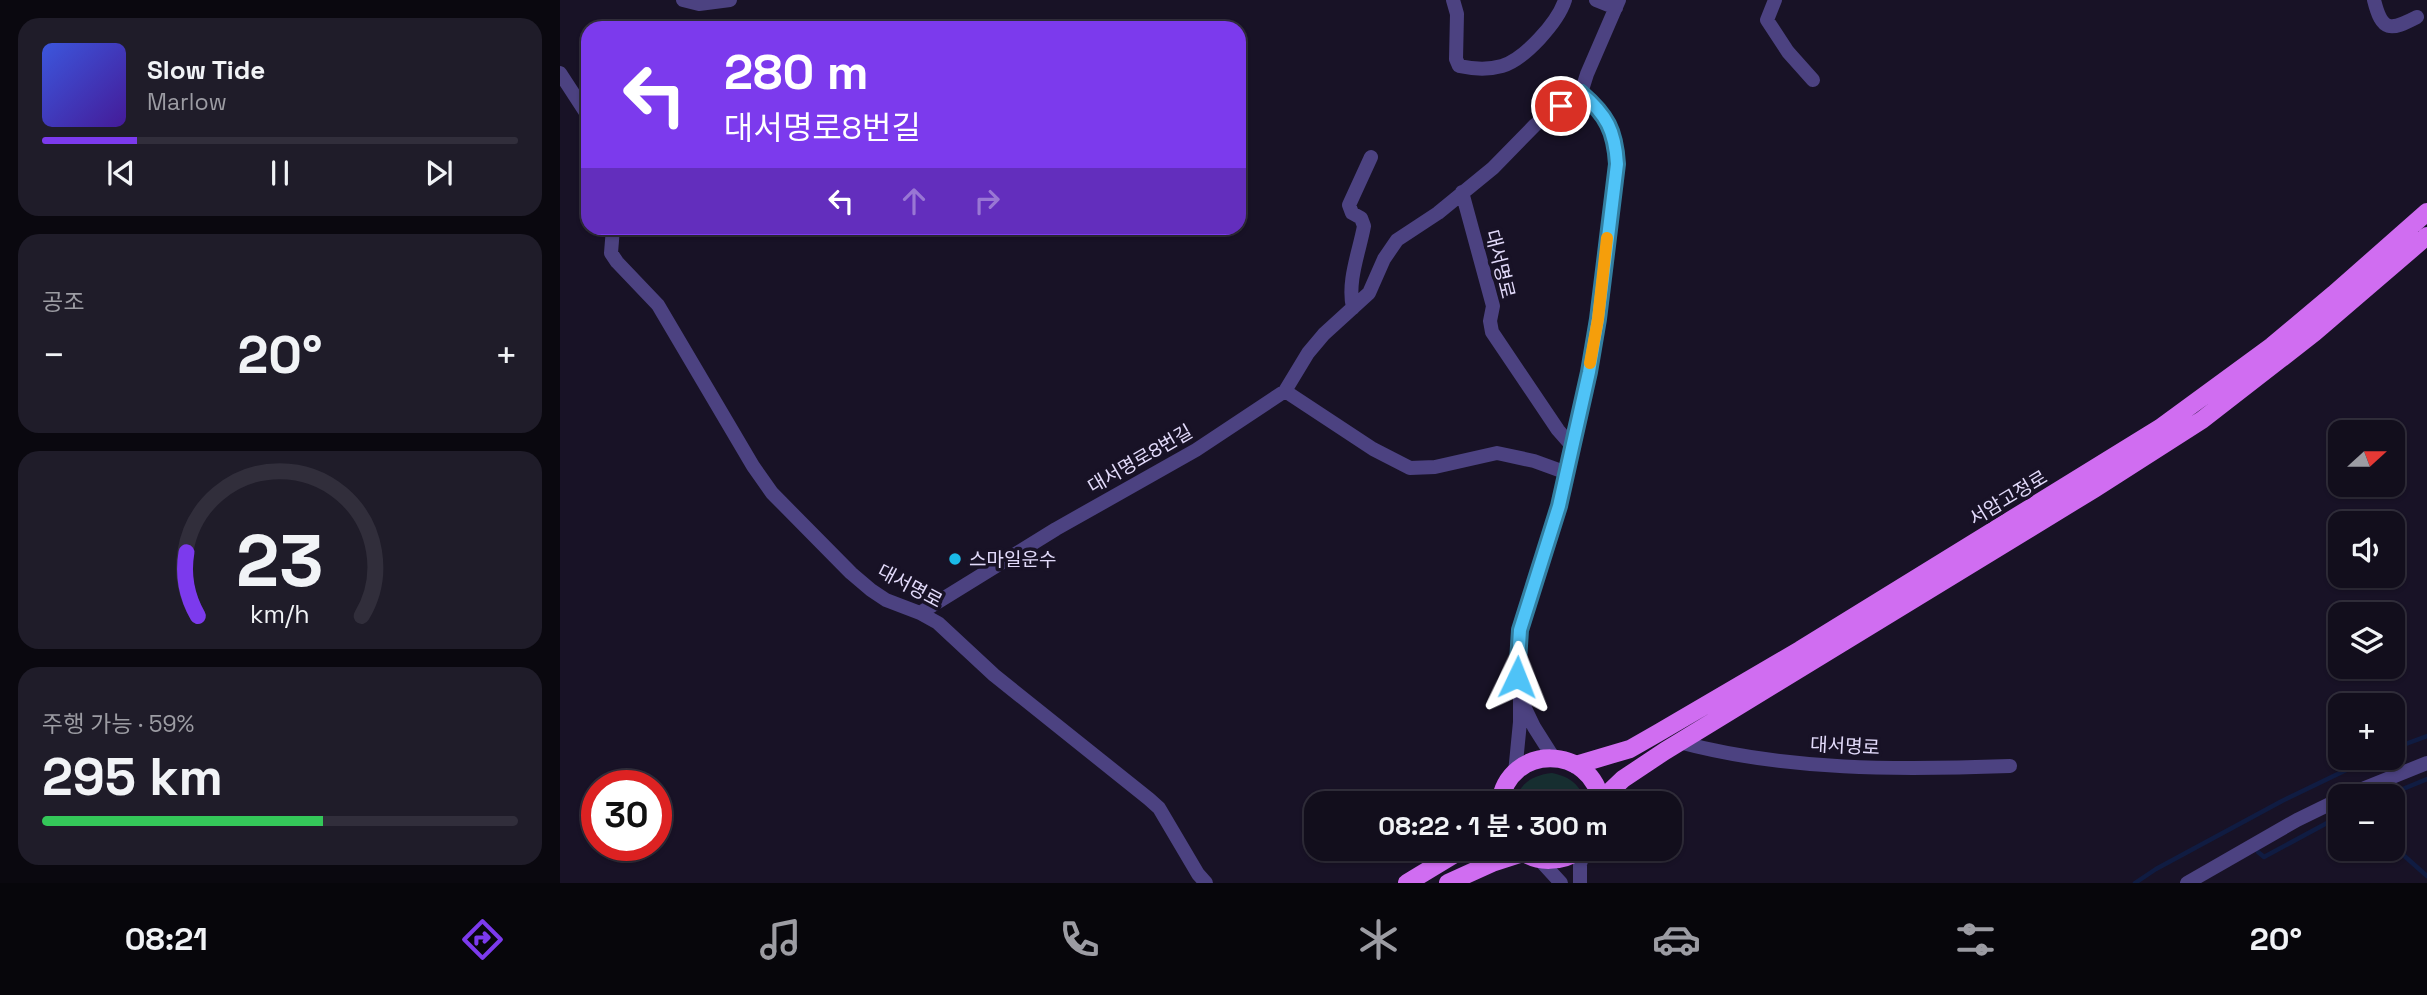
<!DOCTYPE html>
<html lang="ko">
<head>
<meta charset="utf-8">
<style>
	:root { --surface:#120e1c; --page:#1f1c29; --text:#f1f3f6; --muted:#9c9ca3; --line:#312e3b; --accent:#7c3aed }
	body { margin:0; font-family:"Space Grotesk","Noto Sans KR",sans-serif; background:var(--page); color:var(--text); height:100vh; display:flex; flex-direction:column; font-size:26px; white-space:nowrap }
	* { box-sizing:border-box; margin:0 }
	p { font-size:23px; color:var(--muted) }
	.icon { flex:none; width:38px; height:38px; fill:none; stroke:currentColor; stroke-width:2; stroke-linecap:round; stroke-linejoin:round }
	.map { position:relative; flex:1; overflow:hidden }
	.details { display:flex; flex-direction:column; gap:18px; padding:18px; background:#0a080f; width:560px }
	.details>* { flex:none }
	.top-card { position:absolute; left:21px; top:21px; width:665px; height:214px; border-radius:21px; box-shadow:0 2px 5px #0004,0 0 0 2px var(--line); background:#7c3aed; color:#fff; overflow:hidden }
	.needle { width:46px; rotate:69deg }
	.controls { position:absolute; left:1768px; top:420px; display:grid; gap:14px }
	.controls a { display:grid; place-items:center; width:77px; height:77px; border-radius:14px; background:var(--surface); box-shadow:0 2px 5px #0004,0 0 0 2px var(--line); font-size:35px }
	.speed { position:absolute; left:21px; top:770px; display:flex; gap:14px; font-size:35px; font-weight:700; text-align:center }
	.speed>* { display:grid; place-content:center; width:91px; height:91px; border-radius:50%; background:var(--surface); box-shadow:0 2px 5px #0004,0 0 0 2px var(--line); line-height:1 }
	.speed .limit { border:10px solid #d22; background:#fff; color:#111 }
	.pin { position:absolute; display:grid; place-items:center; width:60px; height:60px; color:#fff; margin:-30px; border:4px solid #fff; border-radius:50%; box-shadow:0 2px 7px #0007 }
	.me { position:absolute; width:77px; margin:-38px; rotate:2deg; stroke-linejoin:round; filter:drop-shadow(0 0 5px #0008) }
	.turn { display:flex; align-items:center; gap:24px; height:147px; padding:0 28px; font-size:32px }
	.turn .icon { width:91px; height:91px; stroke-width:2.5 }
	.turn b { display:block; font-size:49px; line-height:60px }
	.lanes { display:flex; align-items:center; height:66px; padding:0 28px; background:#0003; justify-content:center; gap:35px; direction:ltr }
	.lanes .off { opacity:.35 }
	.big { font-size:52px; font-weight:600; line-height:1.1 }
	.details .card { flex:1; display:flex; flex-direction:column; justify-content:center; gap:10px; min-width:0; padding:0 24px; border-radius:21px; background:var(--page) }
	.details .dial { align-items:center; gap:0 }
	.dial svg { height:182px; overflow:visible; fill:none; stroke:var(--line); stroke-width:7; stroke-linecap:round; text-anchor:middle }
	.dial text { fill:var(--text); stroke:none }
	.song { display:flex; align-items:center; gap:21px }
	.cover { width:84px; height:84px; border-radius:10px; background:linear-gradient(135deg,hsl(230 70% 55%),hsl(260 70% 35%)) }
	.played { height:7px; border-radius:4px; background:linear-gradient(90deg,var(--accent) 20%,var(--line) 20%) }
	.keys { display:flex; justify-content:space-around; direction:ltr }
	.heat { display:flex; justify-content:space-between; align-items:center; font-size:38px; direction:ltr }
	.charge { height:10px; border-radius:5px; background:linear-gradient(90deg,#34c759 59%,var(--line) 0) }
	.trip { position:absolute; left:744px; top:791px; width:378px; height:70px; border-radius:21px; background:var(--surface); box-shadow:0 2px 5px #0004,0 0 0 2px var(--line); font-weight:600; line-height:70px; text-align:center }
	.menu { display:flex; height:112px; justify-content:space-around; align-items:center; background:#07060b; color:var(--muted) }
	.menu .icon { width:49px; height:49px }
	.menu .selected { color:var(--accent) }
	.menu b { font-size:32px; color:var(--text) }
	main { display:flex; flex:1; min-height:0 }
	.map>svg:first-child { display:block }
</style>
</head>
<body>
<main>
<section class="details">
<div class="card">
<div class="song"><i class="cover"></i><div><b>Slow Tide</b><p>Marlow</p></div></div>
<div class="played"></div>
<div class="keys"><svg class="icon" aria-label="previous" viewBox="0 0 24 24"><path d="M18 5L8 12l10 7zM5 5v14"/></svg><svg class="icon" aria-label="pause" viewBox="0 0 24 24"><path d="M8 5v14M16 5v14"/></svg><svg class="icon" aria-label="next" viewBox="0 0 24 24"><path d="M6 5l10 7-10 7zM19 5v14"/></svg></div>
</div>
<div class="card"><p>공조</p>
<div class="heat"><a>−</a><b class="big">20°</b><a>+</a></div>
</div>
<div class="card dial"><svg viewBox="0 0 100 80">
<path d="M14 69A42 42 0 1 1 86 69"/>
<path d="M14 69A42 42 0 0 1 9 41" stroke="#7c3aed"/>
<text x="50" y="56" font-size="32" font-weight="700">23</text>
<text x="50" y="72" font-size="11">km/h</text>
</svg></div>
<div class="card"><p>주행 가능 · 59%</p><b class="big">295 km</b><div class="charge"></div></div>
</section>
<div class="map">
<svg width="1867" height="883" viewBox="0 0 1867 883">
	<rect width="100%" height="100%" fill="#181226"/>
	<path fill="#162e30" d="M992,773C1011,777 1020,785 1026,803H955C959,783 973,775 992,773Z"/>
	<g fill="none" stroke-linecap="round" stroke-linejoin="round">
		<path stroke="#101c42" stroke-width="4.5" d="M1832,749L1867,736
			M1826,796L1867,779
			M1832,845L1867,876
			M1698,852L1704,857L1780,816
			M1575,883L1596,869L1722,801L1811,758"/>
		<path stroke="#4c4281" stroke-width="14" d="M123,0L139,4L170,0
			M893,0L897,14L896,59L899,66C913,69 928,70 942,66C965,59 998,22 1005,0
			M1036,0L1056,8
			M1215,0L1207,20L1228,52L1253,80
			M1814,0C1822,32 1830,31 1857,17
			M0,73L28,116
			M902,192L933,306L930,321L932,332L998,430L1012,446
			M53,228L51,253L57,262L98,305L193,466L212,493L291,573L311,590L326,600L360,613L378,623L434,675L589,799L599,808L638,874L646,883
			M793,308C787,281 799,253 804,226L801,218L792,213L789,205L811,157
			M725,391L813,449L850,468L875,467L937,453L974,461L1007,473
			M360,613L496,529L636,450L725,391L748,353L764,334L809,293L824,259L837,240L878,213L933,168L975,125L1021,93
			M962,702L974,727L993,757
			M1119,742C1227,771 1340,770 1450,766
			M955,773L960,722V698L957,677L960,630L999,505L1029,372L1039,319L1057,164C1054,131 1047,115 1021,93L1027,74L1059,0
			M1785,796L1867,763
			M979,859L1001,883
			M1020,883V864L1025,849
			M1627,883L1737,820L1780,799"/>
		<path stroke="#d06df1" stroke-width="18" d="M1016,765L1070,749L1098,733L1240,650L1600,428L1712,346L1774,294L1867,212
			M1041,800L1063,779L1105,751L1534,489L1642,420L1754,333L1867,236
			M940,803C948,743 1033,744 1041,803
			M959,849C977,865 1003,862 1022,849
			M847,883L903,849
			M888,883L932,863L963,853"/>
	</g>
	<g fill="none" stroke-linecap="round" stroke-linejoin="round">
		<g stroke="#337fa1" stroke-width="18">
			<path id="route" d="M957,677L960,630L999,506L1029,372L1038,319L1057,164C1055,131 1047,115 1021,93L1001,106"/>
		</g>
		<use href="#route" stroke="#4fc3f7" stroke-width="12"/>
		<path stroke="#f59e0b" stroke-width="12" d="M1030,363L1038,319L1047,238"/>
	</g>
	<circle fill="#1abae8" stroke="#181226" stroke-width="2.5" cx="395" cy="559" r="7"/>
	<g text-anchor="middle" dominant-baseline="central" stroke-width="7" stroke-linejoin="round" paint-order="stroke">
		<g font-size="19" fill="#e3dbfb" stroke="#181226">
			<text transform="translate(940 264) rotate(76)">대서명로</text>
			<text transform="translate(580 459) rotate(-30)">대서명로8번길</text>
			<text transform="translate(1448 498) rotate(-31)">서암고정로</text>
			<text transform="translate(350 586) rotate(28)">대서명로</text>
			<text transform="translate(1285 746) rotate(3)">대서명로</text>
		</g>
		<g font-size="19" fill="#e3dbfb" stroke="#181226" text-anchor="start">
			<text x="409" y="559">스마일운수</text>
		</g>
	</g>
</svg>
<div class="controls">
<a><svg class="needle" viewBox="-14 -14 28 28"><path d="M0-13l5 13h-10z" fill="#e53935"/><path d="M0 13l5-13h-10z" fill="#9c9ca3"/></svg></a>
<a><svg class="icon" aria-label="sound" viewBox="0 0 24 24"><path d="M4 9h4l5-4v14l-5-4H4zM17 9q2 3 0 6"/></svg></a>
<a><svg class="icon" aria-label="layers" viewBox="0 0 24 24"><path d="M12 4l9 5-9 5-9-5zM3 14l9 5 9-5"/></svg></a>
<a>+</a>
<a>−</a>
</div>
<div class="speed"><div class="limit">30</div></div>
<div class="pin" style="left:1001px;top:106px;background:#d93025"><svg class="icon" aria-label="arrive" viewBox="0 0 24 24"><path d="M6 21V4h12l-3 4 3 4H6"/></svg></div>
<svg class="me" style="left:957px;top:677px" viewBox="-20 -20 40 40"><path d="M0-17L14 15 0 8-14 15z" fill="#4fc3f7" stroke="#fff" stroke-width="4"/></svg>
<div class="trip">08:22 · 1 분 · 300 m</div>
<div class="top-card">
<div class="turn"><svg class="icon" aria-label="left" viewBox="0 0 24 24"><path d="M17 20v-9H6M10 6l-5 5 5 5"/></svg><div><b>280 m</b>대서명로8번길</div></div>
<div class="lanes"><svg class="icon" aria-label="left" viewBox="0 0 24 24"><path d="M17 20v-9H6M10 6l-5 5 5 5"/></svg><svg class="icon off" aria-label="ahead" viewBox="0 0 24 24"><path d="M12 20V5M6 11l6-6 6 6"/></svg><svg class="icon off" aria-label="right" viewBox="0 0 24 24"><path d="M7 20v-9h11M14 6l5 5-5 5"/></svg></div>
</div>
</div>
</main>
<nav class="menu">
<b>08:21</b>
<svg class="icon selected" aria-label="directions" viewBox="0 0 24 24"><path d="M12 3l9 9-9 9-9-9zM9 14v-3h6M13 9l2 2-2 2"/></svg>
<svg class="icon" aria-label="music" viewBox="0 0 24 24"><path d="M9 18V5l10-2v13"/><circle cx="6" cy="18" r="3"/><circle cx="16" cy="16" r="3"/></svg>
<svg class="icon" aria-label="phone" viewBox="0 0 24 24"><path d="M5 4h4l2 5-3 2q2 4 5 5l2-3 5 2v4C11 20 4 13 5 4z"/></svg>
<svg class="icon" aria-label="climate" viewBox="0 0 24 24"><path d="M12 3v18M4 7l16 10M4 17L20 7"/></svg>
<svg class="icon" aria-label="car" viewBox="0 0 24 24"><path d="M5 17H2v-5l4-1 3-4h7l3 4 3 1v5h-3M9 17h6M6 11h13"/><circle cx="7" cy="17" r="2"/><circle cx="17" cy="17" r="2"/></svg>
<svg class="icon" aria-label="filters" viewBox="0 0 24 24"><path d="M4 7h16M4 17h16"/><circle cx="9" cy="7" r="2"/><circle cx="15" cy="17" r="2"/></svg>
<b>20°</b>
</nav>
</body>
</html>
